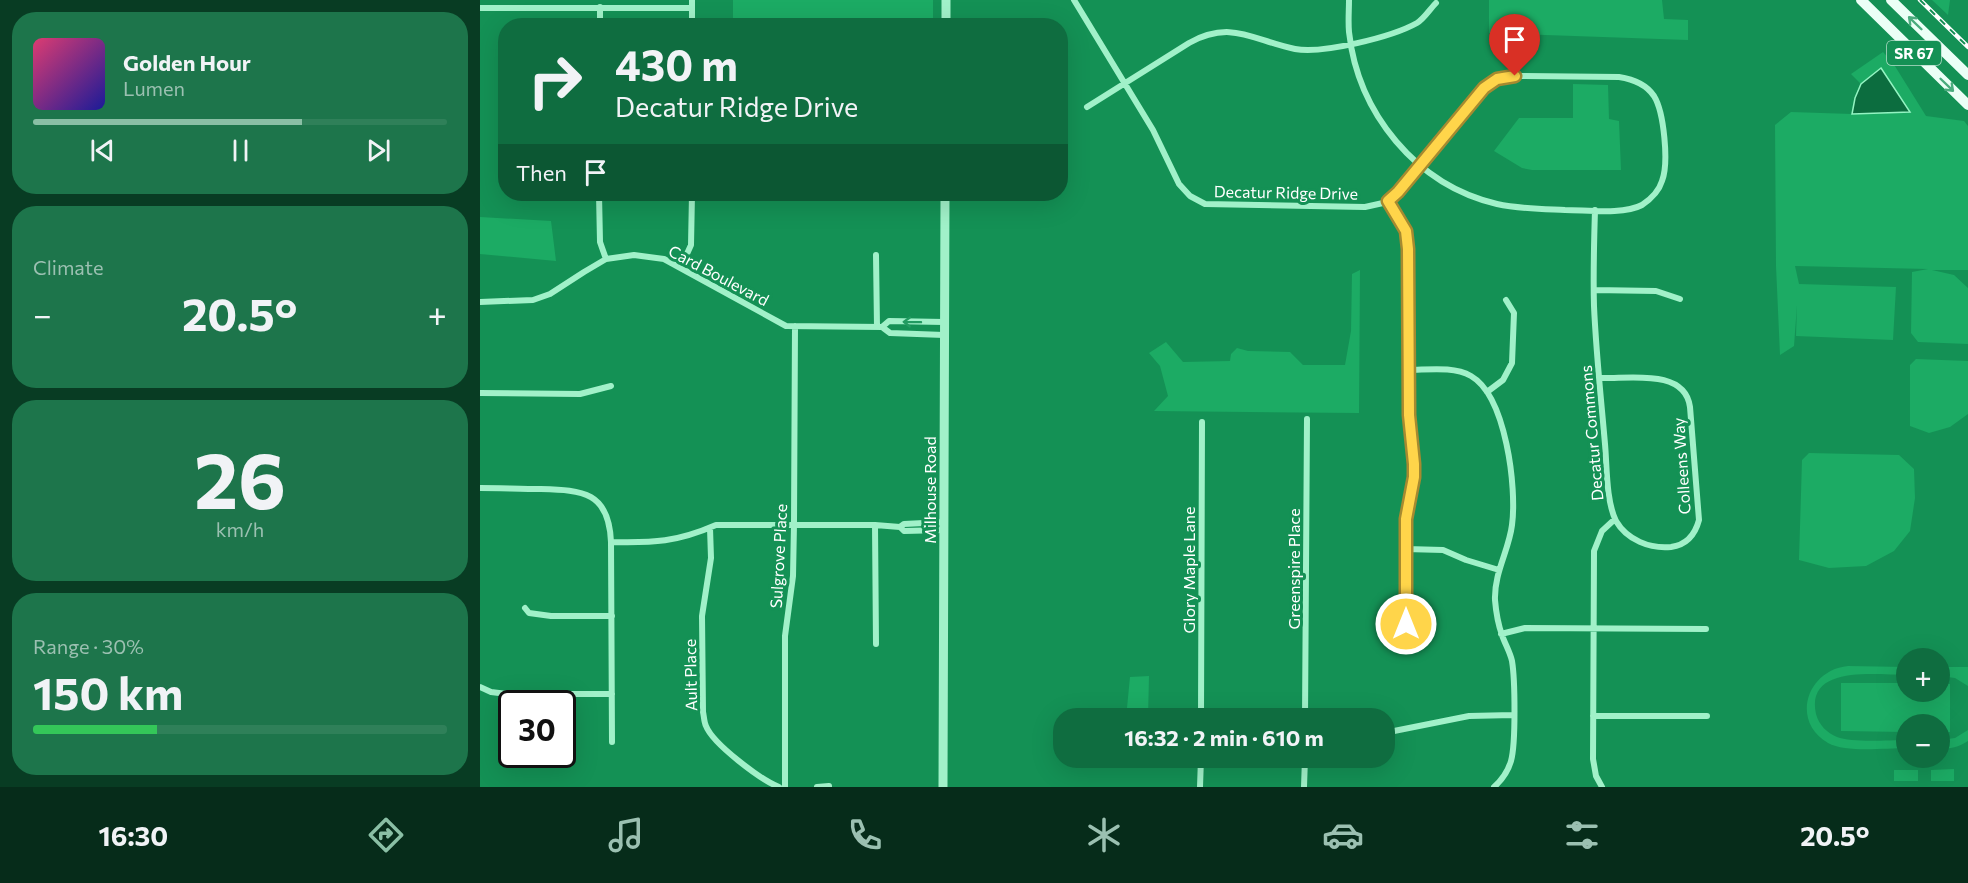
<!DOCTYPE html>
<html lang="en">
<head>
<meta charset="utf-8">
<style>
	:root { --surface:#0f6d40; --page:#1d754b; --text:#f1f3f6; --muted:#9bc0b1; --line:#2f8059; --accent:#8abfa5 }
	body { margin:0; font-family:Commissioner,sans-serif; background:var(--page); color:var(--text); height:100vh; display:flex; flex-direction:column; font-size:22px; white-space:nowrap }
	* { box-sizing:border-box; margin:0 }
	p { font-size:20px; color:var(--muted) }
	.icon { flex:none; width:33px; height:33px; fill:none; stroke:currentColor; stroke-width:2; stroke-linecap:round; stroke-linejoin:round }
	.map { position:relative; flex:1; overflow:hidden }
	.side { display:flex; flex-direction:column; gap:12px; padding:12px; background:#083c23; width:480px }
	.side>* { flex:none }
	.top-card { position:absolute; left:18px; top:18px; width:570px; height:183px; border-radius:24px; box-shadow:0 6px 24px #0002; background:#0f6d40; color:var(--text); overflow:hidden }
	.tools { position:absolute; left:1416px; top:648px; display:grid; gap:12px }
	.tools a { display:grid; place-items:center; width:54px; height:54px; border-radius:50%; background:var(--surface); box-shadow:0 6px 24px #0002; font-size:30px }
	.speed { position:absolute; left:18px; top:690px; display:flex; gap:12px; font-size:30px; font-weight:700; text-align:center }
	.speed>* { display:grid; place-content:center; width:78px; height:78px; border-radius:50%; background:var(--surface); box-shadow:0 6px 24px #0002; line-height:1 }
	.speed .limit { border:3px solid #111; border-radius:9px; background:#fff; color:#111 }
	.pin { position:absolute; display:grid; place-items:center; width:51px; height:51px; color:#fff; margin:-62px -26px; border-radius:50% 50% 50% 0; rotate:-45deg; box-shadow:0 0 6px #0007 }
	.pin .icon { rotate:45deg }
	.me { position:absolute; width:66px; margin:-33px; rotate:0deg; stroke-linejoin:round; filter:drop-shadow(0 0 4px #0008) }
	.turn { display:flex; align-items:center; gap:21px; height:126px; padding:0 18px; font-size:27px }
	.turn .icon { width:78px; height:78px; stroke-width:2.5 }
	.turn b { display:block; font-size:42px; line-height:51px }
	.then { display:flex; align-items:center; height:57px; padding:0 18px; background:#0003; gap:12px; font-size:22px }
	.big { font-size:45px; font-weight:700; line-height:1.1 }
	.side .tile { flex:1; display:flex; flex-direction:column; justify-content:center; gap:9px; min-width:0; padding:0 21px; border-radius:24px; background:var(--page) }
	.side .dial { align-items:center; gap:0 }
	.dial b { font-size:78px; line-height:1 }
	.song { display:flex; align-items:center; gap:18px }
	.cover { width:72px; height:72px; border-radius:9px; background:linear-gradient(135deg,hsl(340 70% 55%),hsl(240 70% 35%)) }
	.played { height:6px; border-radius:3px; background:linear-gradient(90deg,var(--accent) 65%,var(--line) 65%) }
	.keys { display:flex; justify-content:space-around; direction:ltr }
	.heat { display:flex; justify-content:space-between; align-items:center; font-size:33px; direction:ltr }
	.charge { height:9px; border-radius:4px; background:linear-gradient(90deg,#34c759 30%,var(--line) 0) }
	.trip { position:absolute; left:573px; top:708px; width:342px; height:60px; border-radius:24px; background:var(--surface); box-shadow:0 6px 24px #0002; font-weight:700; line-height:60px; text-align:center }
	.dock { display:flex; height:96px; justify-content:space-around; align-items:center; background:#062c1a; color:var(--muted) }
	.dock .icon { width:42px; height:42px }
	.dock .current { color:var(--accent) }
	.dock b { font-size:27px; color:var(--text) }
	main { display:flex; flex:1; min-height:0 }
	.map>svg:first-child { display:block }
</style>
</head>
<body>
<main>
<section class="side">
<div class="tile">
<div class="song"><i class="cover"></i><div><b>Golden Hour</b><p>Lumen</p></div></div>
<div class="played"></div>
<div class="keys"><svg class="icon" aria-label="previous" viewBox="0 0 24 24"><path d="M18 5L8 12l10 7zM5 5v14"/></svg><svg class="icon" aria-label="pause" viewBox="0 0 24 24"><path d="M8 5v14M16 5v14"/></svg><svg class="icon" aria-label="next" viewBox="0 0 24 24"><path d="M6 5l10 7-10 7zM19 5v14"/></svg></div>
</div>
<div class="tile"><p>Climate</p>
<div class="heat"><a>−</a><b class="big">20.5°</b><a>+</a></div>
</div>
<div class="tile dial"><b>26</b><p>km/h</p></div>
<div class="tile"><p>Range · 30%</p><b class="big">150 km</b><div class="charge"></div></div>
</section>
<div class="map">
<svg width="1488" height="787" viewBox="0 0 1488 787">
	<rect width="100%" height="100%" fill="#149155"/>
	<path fill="#1cab64" d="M253,0H453V25H253Z
		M1009,0H1182L1184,19L1208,20V40L1009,33Z
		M1452,0H1470L1468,15Z
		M1403,52L1413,63L1446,116L1484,121L1488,126V270H1452L1474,275L1488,288V344L1438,342L1431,333L1432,272L1448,269L1315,266L1319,284L1416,287L1413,340L1316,336L1317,305L1314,346L1300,355L1296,266L1295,125L1311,112L1372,114L1429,112L1401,69L1381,84L1371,74Z
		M1093,84L1128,85L1129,119L1139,121L1141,170H1052L1042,168L1014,151L1039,118H1093Z
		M0,217L71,221L76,261L0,254Z
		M880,270L879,413L674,411L688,396L680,366L669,353L686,342L703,362L750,361L751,354L757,348L768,351L810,352L823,365H865L871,331L872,274Z
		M1436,359L1488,361V414L1470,427L1449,433L1430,426V365Z
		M1329,453L1419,455L1434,469L1435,498L1430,531L1414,551L1386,566L1349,568L1319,560L1322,460Z
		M1368,666L1426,667V675C1398,675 1325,664 1336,714C1339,725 1347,733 1357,737C1372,743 1409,740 1426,740V748C1405,748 1366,753 1348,743C1310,721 1327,670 1368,666Z
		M1460,667H1488V686L1475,678L1460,676Z
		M669,676L668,718H646L650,677Z
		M1361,683H1426V692H1460V684H1470V732H1460V724H1426V732L1361,731Z
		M1488,730V741C1479,747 1470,749 1460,749V740L1475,738Z
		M596,758H667V767L597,761Z
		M1474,769V781H1451V770Z
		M1414,770H1438V781H1414Z"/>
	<path fill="#0c6d3f" stroke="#93f4c2" stroke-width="1.5" d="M1401,68L1430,112L1372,114L1375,98L1381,84Z"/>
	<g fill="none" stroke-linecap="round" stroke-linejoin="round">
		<path stroke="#a1f1c9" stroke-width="6" d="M212,0V26
			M594,0L673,130L699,184L710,196L725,204L885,207L903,203L919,192L1000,92L1014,81L1035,76L1139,77C1152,79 1166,84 1174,96C1184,112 1189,163 1182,181C1179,191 1171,199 1162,205C1143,215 1107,210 1085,210C1062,209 1040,209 1017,204C936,185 878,113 869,32C868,21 869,11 869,0
			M0,8H212
			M120,26V7
			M607,107L709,43C752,19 774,41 815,49C843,54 912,37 937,23C944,19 950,9 956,3
			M119,194L120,242L126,259
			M908,201L920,219L928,243L929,415L935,464L934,476L926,519L925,624L927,631L933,638
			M1115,210C1114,242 1113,274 1114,306C1116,352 1121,398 1125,444C1127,466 1126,501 1136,521C1147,540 1170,549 1191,547C1206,545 1215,535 1219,520L1210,407C1205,368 1149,379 1120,378
			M396,255L397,327
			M201,267L211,245L212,194
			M1114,290L1176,291L1200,299
			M0,302L53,300L70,294L104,272L126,259L154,255L184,259L306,326L402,327L410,333L464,335
			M402,327L409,321L464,322
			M928,370C948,370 973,366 991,376C1026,396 1037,488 1032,525C1029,550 1014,573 1015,600C1016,612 1018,624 1022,635C1025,644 1030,652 1032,661C1035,679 1036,743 1031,761C1028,771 1022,780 1014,787
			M1007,392L1023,380L1032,363L1034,313L1026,300
			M0,393L100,394L131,386
			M0,488C20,488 41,489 61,489C103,490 129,492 131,542L132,742
			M395,525L396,644
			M230,528L231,558L222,616L223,712C224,716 224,722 226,726C233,744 281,780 299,787
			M464,530L424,531L420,527L424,524L464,522
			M131,542C174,543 197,542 236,525H395L420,527
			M926,549L963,550L986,560L1019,570
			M45,608L49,613L71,616H132
			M1021,634L1045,628L1226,629
			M0,687L11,692L27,694H132
			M1113,716H1227
			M721,718L722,422
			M825,718L827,419
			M904,733L989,716L1033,715
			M305,787V636L313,576L314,524L315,326
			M337,787L349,786
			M720,787L721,758
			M824,787L825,758
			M1122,787L1116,776L1113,759L1114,551L1122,531L1135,519"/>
		<path stroke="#a1f1c9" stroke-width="9" d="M466,26V0
			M463,787L465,194"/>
		<path stroke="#ebfff6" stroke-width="10" d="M1381,0L1488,105
			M1411,0L1488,75"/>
		<g stroke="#fff" stroke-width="4.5">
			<path id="rail" d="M1440,0L1488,47"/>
		</g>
		<use href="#rail" stroke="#149155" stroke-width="2" stroke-dasharray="7" stroke-linecap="butt"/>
	</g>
	<defs><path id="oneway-shaft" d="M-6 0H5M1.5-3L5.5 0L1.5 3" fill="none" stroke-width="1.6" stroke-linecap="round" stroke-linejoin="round" transform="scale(1.5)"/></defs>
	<g stroke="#4aac7d">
		<use href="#oneway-shaft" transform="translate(1435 23) rotate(-136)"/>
		<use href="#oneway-shaft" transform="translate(1467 85) rotate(44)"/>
	</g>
	<use stroke="#229b61" href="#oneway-shaft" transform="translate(432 322) rotate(-179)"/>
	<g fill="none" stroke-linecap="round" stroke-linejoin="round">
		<g stroke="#a68a30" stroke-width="15">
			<path id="route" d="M926,624V519L934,477V464L929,415L928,249L926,231L908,201L918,192L1004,88L1017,79L1035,76"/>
		</g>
		<use href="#route" stroke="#ffd54a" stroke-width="10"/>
	</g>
	<g text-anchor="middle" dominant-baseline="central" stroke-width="6" stroke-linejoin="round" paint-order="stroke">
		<rect fill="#149155" stroke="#b8decc" stroke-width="1.5" x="1407" y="41" width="54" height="24" rx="4.5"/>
		<g font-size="15" font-weight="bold" fill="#fff">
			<text x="1434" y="53">SR 67</text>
		</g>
		<g font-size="16" fill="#fff" stroke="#149155">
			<text transform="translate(806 192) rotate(1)">Decatur Ridge Drive</text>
			<text transform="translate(239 275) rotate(28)">Card Boulevard</text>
			<text transform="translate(1111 433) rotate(-95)">Decatur Commons</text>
			<text transform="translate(1201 466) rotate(-94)">Colleens Way</text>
			<text transform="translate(449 490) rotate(-90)">Milhouse Road</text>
			<text transform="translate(298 556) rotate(-87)">Sulgrove Place</text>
			<text transform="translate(813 569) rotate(-90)">Greenspire Place</text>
			<text transform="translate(708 570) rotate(-90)">Glory Maple Lane</text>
			<text transform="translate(210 675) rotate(-91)">Ault Place</text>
		</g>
	</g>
</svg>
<div class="tools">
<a>+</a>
<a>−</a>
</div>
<div class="speed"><div class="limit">30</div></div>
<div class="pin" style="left:1035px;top:76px;background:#d93025"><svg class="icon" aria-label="arrive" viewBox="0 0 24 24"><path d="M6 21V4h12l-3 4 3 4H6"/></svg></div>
<svg class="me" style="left:926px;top:624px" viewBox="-20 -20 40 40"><circle r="17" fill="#ffd54a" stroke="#fff" stroke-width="3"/><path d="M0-11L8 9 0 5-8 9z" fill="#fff"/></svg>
<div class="trip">16:32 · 2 min · 610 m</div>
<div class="top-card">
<div class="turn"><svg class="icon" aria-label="right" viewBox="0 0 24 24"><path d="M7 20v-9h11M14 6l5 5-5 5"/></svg><div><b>430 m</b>Decatur Ridge Drive</div></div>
<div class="then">Then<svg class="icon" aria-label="arrive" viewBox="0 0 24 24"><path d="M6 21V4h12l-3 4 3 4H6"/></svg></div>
</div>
</div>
</main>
<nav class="dock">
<b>16:30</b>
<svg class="icon current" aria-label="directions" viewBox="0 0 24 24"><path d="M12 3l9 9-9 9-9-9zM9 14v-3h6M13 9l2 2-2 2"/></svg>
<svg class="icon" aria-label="music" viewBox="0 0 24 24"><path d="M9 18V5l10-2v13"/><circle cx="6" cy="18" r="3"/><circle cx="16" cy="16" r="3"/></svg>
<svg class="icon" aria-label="phone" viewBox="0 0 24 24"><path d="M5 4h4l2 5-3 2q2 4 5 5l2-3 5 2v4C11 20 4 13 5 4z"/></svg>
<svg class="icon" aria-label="climate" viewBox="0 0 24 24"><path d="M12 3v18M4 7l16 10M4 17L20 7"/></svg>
<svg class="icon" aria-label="car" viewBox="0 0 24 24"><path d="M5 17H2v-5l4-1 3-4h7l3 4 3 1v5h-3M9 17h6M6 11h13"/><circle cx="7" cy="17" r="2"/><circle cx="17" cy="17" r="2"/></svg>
<svg class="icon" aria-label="filters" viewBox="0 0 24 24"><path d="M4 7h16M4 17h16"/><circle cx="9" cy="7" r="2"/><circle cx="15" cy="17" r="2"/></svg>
<b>20.5°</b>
</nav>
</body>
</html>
